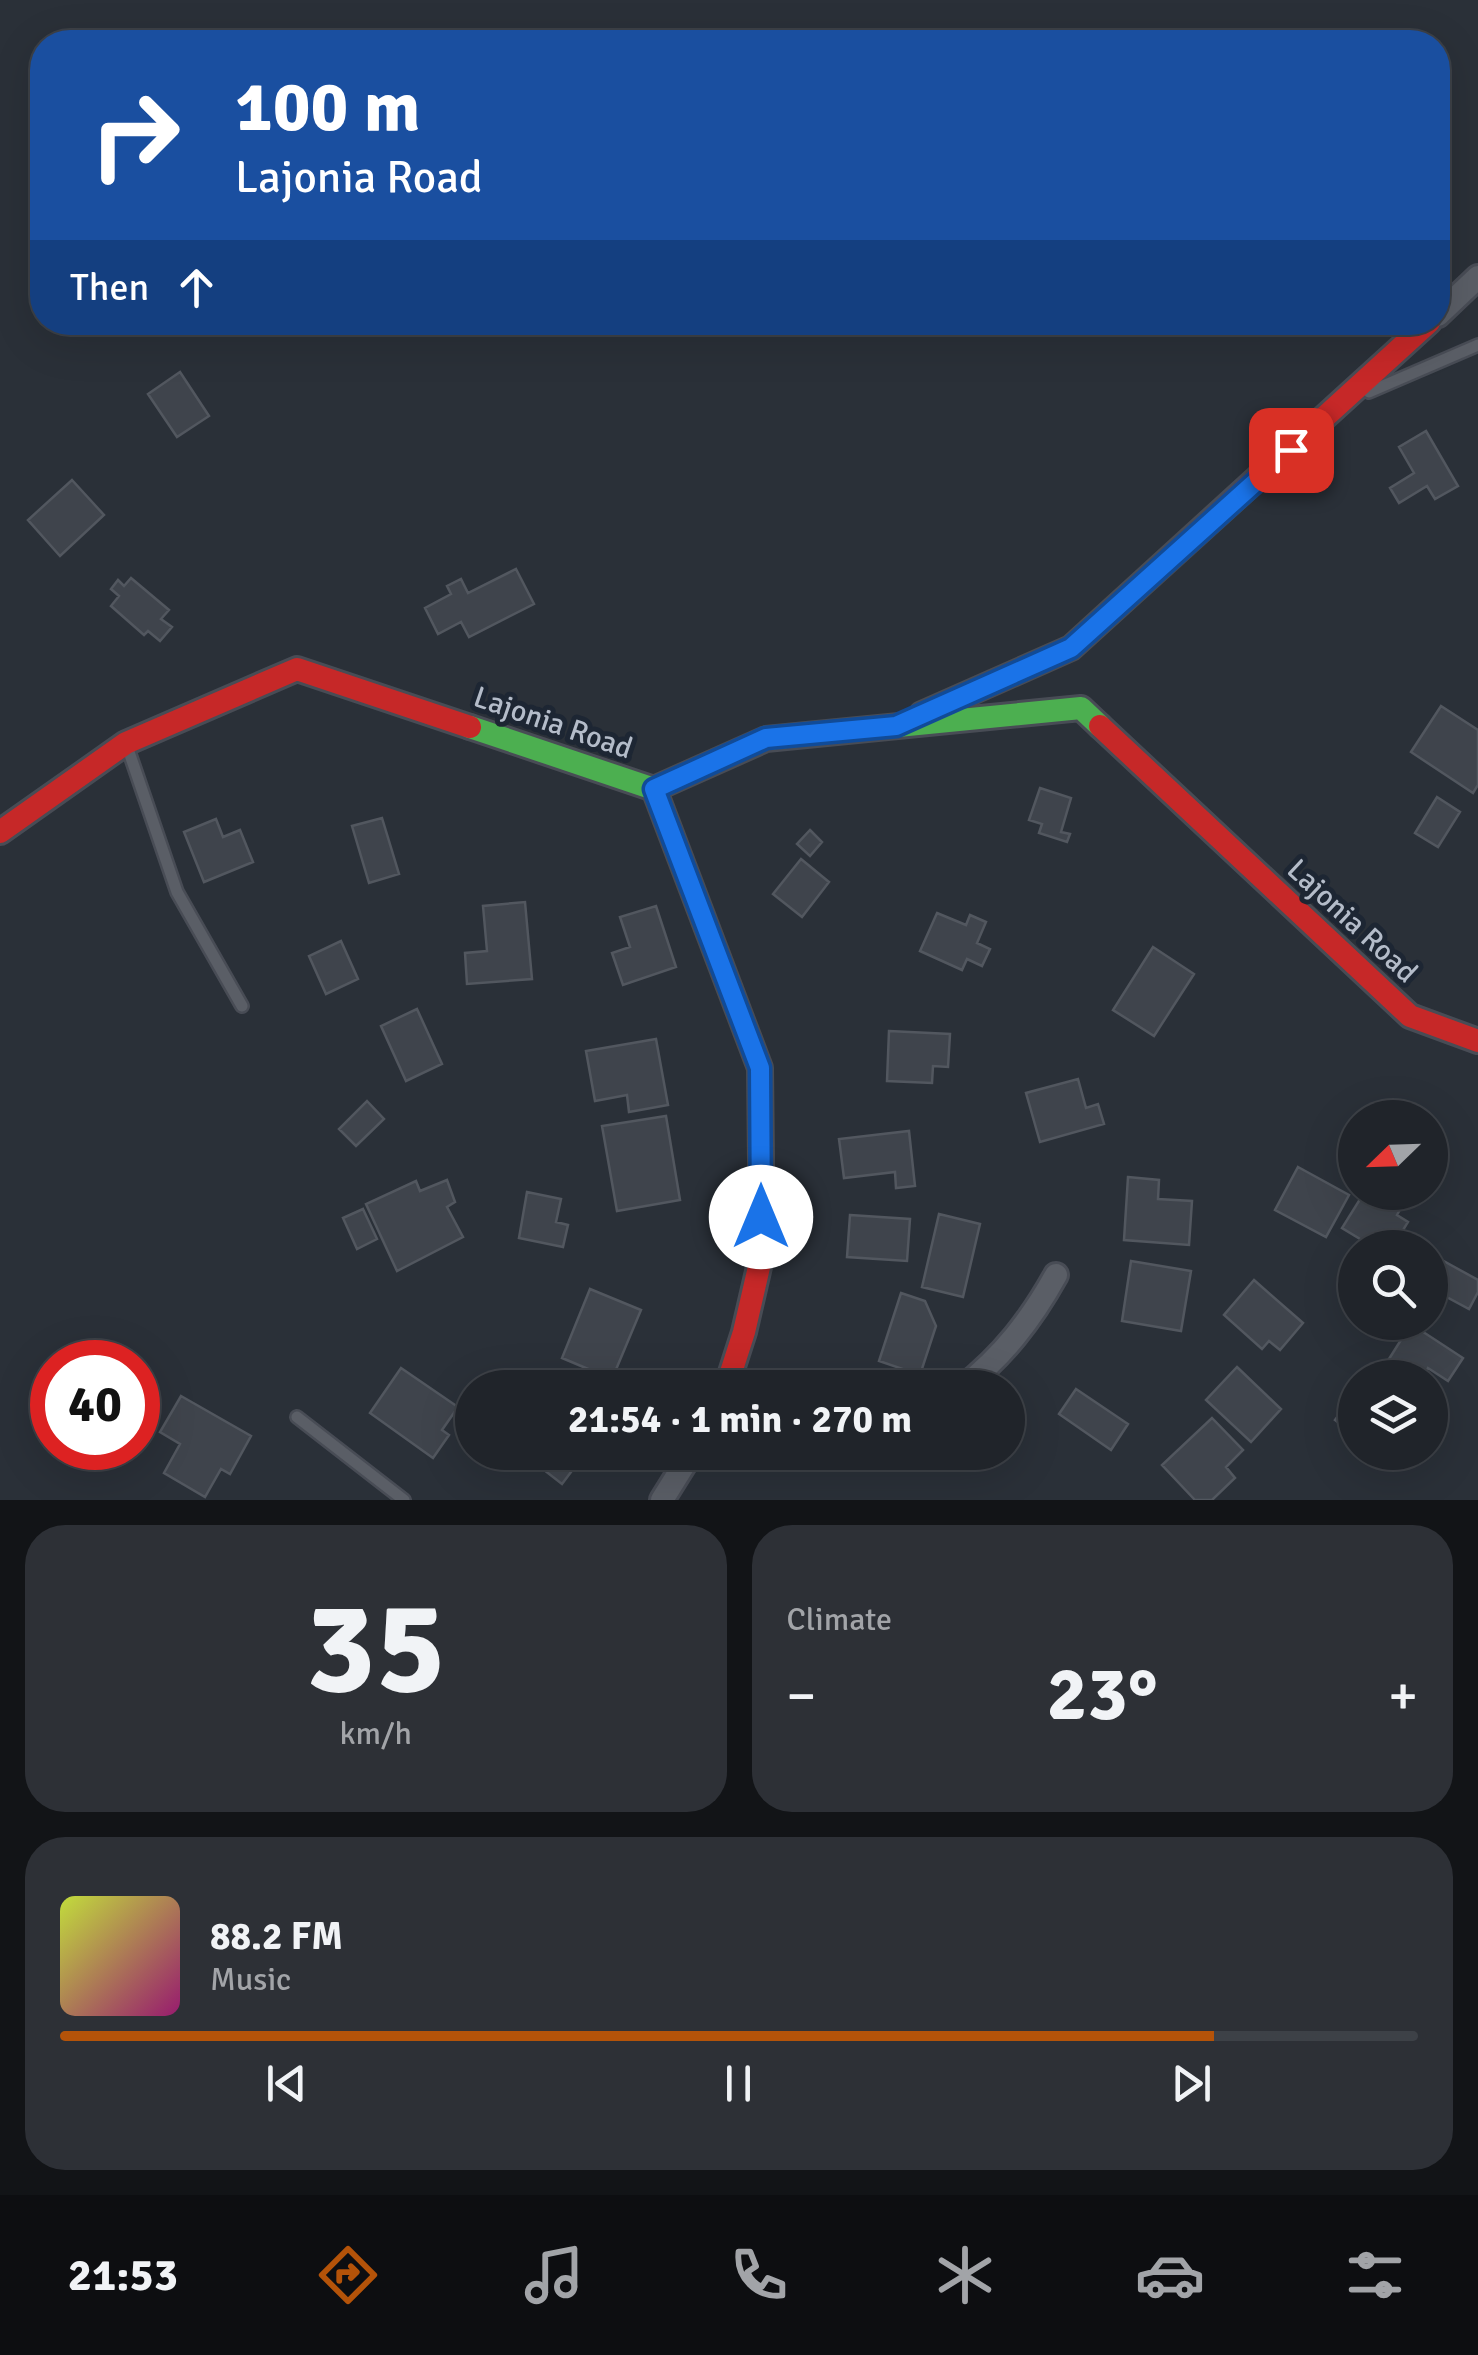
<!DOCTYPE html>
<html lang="en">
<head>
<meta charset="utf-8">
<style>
	:root { --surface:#20242a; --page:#2d3036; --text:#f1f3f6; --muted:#a2a4a8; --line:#3d4147; --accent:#b45309 }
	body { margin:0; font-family:Signika,sans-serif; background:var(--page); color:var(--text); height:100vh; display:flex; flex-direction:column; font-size:38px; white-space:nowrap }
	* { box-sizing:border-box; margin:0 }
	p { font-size:32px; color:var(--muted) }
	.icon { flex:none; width:55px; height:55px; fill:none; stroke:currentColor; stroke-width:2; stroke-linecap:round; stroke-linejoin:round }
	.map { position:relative; height:1500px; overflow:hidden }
	.drawer { display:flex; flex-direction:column; gap:25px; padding:25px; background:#121417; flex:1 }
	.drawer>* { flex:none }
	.guide { position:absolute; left:30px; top:30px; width:1420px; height:305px; border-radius:40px; box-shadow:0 10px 40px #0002,0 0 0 2px var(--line); background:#1a4fa0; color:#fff; overflow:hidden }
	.needle { width:65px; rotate:247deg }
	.tools { position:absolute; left:1338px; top:1100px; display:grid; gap:20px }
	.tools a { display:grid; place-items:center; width:110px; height:110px; border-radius:50%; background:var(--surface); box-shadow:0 10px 40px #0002,0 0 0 2px var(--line); font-size:50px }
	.speed { position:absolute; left:30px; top:1340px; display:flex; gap:20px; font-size:50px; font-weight:700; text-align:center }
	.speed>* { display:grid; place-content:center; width:130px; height:130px; border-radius:50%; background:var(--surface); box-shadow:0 10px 40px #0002,0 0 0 2px var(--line); line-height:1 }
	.speed .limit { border:15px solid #d22; background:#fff; color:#111 }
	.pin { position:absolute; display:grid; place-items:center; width:85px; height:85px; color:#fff; margin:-42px; border-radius:20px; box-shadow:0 5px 15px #0006 }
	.me { position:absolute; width:110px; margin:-55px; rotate:0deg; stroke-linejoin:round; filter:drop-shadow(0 0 8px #0008) }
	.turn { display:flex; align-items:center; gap:35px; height:210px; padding:0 40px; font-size:45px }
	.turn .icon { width:130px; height:130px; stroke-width:2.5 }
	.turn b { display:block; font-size:70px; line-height:85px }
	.then { display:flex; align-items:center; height:95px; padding:0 40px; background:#0003; gap:20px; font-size:38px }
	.big { font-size:75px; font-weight:700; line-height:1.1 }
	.drawer .widget { flex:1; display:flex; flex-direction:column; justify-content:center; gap:15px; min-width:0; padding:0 35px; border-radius:40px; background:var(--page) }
	.drawer .dial { align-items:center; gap:0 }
	.dial b { font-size:130px; line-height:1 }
	.song { display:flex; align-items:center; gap:30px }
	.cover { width:120px; height:120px; border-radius:15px; background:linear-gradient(135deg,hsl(70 70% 55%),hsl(320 70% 35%)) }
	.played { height:10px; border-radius:5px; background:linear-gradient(90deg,var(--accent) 85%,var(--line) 85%) }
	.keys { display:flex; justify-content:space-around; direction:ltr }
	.heat { display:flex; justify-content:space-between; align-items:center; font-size:55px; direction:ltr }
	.drawer .tiles { flex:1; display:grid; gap:25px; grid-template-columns:1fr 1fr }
	.widget:last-child { grid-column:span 2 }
	.trip { position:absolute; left:455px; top:1370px; width:570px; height:100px; border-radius:50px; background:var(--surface); box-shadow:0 10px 40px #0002,0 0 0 2px var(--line); font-weight:700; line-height:100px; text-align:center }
	.tabs { display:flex; height:160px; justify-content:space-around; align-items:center; background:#0d0e11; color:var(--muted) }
	.tabs .icon { width:70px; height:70px }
	.tabs .active { color:var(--accent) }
	.tabs b { font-size:45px; color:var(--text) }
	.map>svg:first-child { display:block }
</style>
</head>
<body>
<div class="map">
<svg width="1478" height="1500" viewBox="0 0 1478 1500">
	<rect width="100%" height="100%" fill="#2a3038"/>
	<path fill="#3f444c" stroke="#52575f" stroke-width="2.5" d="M180,372L209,416L177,437L148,394Z
		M1426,431L1458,486L1435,499L1427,486L1399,503L1390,488L1414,473L1399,447Z
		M72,480L104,515L60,556L28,520Z
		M516,569L534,604L469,637L461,622L438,634L425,608L451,594L447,586L461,579L468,593Z
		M131,578L169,610L161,619L172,627L160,641L148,631L144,635L111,606L119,596L111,589L118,580L124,586Z
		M1441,706L1478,730V785L1473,793L1411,752Z
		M1040,788L1071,798L1061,832L1070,834L1067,842L1039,833L1042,824L1029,820Z
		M1437,797L1460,812L1438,847L1415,833Z
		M382,818L399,874L369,883L352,826Z
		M216,819L223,837L240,830L253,862L204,882L184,832Z
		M810,830L822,842L810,856L797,844Z
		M801,859L829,882L802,917L773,894Z
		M525,902L532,979L467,984L465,953L487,951L483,906Z
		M656,906L676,967L623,985L612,953L630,947L620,917Z
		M937,913L966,925L970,915L986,922L977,943L990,949L982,966L967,959L962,970L920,951Z
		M341,941L358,979L326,994L309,956Z
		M1153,947L1194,974L1154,1036L1113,1010Z
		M417,1009L442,1064L406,1081L381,1026Z
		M889,1031L950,1034L948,1067L933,1066L932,1083L887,1081Z
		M656,1039L668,1105L629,1112L627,1095L595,1101L586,1051Z
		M1078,1079L1086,1108L1098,1104L1104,1124L1040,1142L1026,1093Z
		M367,1101L384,1119L356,1146L339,1129Z
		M666,1116L680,1200L617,1211L602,1126Z
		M909,1131L915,1186L896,1188L895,1172L844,1178L839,1139Z
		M1298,1167L1349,1195L1326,1237L1275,1210Z
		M1128,1177L1159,1180L1158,1199L1192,1201L1189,1245L1124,1240Z
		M447,1180L455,1202L447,1207L463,1237L397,1271L366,1204L416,1181L420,1191Z
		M527,1192L561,1199L556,1222L568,1225L563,1247L519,1238Z
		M1387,1194L1403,1204L1397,1215L1408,1222L1392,1248H1375L1342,1228L1362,1196L1379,1207Z
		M363,1209L377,1239L357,1249L343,1218Z
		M939,1214L980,1224L963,1297L922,1287Z
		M850,1215L910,1219L907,1261L847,1257Z
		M1440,1259L1478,1280V1292L1469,1309L1430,1288V1277Z
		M1131,1261L1191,1271L1181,1331L1122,1321Z
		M1254,1280L1303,1323L1280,1350L1269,1341L1262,1349L1224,1315Z
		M590,1289L641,1310L612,1379L562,1358Z
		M901,1293L925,1301L936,1326L920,1375L879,1361Z
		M1411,1324L1463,1358L1448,1381L1428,1368L1423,1378H1417L1389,1359Z
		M1237,1367L1281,1409L1251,1442L1206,1400Z
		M401,1368L458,1407L442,1430L449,1435L433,1458L370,1413Z
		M1076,1389L1128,1424L1111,1450L1059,1414Z
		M1355,1393V1435L1335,1420Z
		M181,1396L251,1436L230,1474L221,1469L205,1497L164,1473L180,1444L160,1432Z
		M1212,1418L1243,1450L1226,1467L1235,1478L1212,1500H1195L1162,1465Z
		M521,1452H586L562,1484Z"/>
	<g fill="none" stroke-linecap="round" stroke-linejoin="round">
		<g stroke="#484c55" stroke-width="16">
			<path id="lane" d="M1369,392L1478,345
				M127,746L177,892L242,1006
				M297,1417L404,1500"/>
		</g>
		<g stroke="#484c55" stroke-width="28">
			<path id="street" d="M1438,315L1478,277
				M962,1388C1003,1356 1031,1320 1056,1275
				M662,1500L692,1452"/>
		</g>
		<g stroke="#484c55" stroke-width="28">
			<path id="fast" d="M470,727L654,789L766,739L1081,708L1100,726"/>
		</g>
		<g stroke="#484c55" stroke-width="28">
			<path id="jam" d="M922,714L1071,648L1429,322
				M1100,726L1410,1016L1478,1041
				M654,789L760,1068L762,1254L744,1332L726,1388
				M0,832L126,743L297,669L470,727"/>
		</g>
		<use href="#lane" stroke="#5a5e66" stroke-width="11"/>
		<use href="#street" stroke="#5a5e66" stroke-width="22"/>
		<use href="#fast" stroke="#4caf50" stroke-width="22"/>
		<use href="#jam" stroke="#c62828" stroke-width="22"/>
	</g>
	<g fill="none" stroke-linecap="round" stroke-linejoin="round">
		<g stroke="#114b97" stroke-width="25">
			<path id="route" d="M761,1217L760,1068L654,789L766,738L896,726L1071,648L1291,450"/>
		</g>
		<use href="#route" stroke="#1a73e8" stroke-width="18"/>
	</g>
	<g text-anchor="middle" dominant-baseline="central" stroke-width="10" stroke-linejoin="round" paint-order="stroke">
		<g font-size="30" fill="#b4bcc9" stroke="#1d2633">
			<text transform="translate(553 723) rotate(19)">Lajonia Road</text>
			<text transform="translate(1352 921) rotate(43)">Lajonia Road</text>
		</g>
	</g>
</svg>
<div class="tools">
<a><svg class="needle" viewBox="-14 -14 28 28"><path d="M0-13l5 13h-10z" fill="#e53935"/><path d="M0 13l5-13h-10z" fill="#a2a4a8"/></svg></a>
<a><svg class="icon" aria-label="search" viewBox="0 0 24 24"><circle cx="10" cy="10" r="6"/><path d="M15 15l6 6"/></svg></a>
<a><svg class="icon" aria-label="layers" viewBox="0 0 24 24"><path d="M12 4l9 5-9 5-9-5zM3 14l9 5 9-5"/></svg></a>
</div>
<div class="speed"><div class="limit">40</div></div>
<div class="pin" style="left:1291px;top:450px;background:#d93025"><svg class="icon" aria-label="arrive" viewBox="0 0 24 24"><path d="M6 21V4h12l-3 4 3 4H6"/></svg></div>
<svg class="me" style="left:761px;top:1217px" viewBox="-20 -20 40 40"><circle r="19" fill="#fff"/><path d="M0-13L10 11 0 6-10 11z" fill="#1a73e8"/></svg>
<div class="trip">21:54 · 1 min · 270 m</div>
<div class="guide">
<div class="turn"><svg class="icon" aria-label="right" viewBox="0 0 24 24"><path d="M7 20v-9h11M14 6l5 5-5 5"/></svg><div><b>100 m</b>Lajonia Road</div></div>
<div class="then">Then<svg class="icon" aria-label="ahead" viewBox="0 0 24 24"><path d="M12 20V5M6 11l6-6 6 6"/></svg></div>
</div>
</div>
<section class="drawer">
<div class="tiles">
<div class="widget dial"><b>35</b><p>km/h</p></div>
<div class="widget"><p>Climate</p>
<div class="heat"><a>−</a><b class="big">23°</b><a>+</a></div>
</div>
<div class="widget">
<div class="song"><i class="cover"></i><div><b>88.2 FM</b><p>Music</p></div></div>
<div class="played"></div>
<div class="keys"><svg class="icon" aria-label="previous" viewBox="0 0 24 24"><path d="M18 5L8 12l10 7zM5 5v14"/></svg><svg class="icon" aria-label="pause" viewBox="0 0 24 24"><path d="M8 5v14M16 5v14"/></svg><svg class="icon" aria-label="next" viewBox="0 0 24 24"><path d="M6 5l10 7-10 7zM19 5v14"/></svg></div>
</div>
</div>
</section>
<nav class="tabs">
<b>21:53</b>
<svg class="icon active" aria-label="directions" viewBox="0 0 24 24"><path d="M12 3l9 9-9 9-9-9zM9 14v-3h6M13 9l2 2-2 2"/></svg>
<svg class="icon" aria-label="music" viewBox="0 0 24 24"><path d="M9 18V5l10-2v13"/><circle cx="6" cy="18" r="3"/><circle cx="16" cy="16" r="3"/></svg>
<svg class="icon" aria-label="phone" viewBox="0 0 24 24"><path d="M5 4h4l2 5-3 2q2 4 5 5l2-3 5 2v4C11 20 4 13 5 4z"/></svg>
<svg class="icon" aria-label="climate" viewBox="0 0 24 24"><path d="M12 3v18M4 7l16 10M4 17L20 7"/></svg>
<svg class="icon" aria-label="car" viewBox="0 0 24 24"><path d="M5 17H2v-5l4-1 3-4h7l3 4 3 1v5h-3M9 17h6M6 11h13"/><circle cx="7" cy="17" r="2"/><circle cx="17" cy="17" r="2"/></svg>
<svg class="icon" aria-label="filters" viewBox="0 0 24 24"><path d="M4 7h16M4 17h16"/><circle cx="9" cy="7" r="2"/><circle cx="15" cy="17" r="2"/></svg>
</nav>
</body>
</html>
